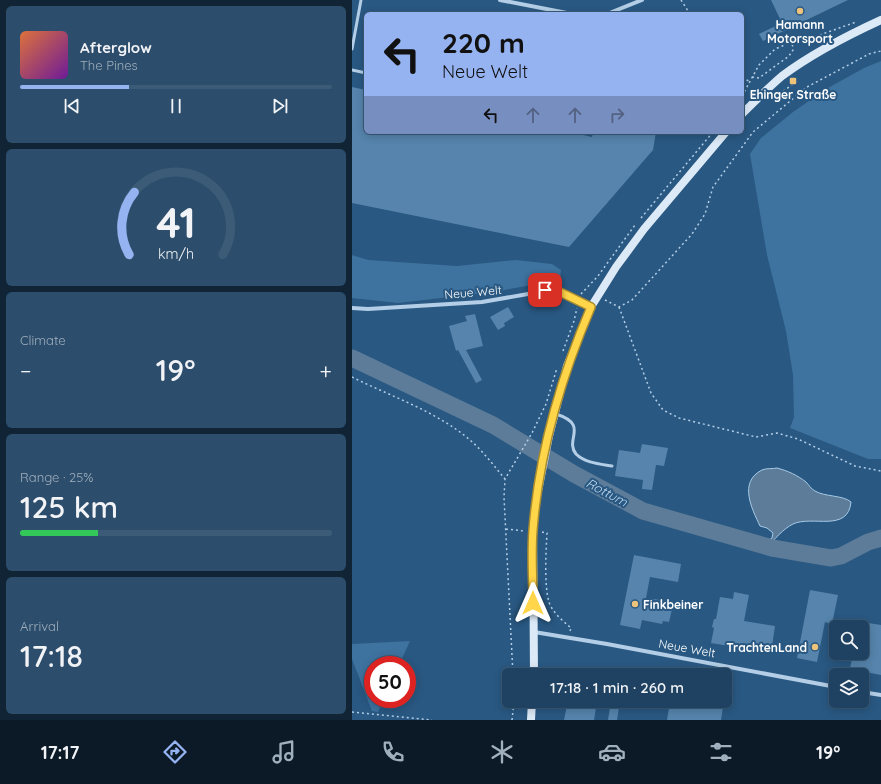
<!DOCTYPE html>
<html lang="en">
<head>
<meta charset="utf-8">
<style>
	:root { --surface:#1f4262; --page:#2c4d6b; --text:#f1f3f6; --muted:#a1b0be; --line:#3c5b77; --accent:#95b2f1 }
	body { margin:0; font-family:Quicksand,sans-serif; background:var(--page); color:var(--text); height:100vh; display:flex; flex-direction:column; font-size:15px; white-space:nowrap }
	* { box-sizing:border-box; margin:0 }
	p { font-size:13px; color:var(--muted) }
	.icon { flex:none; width:22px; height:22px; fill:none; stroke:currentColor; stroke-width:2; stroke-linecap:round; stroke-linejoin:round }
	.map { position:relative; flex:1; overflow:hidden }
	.side { display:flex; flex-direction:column; gap:6px; padding:6px; background:#112436; width:352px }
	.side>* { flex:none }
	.guide { position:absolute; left:12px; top:12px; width:380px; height:122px; border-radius:6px; box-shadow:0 2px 10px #0003,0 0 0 1px var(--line); background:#95b2f1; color:#111; overflow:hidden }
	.tools { position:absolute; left:477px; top:620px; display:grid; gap:8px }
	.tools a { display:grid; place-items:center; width:40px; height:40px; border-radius:6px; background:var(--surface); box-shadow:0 2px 10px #0003,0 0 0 1px var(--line); font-size:20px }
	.speed { position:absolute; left:12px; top:656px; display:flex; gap:8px; font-size:20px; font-weight:700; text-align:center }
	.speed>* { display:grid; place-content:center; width:52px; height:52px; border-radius:50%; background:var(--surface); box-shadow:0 2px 10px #0003,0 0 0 1px var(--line); line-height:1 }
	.speed .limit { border:6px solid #d22; background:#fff; color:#111 }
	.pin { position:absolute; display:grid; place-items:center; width:34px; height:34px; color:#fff; margin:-17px; border-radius:8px; box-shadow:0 2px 6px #0006 }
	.me { position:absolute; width:44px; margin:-22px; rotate:0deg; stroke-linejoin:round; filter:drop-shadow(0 0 3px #0008) }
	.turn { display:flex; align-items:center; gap:14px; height:84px; padding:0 12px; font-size:18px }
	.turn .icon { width:52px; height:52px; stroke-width:2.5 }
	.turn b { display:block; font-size:28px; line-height:34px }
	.lanes { display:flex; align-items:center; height:38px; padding:0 12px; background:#0003; justify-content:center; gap:20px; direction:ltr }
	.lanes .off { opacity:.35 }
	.big { font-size:30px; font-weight:600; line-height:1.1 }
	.side .widget { flex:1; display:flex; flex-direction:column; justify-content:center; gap:6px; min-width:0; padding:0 14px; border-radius:6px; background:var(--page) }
	.side .dial { align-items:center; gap:0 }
	.dial svg { height:104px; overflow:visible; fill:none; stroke:var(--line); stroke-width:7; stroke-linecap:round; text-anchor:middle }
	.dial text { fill:var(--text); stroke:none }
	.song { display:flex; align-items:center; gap:12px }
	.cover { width:48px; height:48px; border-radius:6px; background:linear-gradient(135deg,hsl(20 70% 55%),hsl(280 70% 35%)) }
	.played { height:4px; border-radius:2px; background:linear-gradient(90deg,var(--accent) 35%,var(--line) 35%) }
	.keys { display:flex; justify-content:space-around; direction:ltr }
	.heat { display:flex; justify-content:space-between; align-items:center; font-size:22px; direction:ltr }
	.charge { height:6px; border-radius:3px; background:linear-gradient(90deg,#34c759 25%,var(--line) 0) }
	.trip { position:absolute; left:150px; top:668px; width:230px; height:40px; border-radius:6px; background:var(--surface); box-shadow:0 2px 10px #0003,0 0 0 1px var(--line); font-weight:600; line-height:40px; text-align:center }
	.menu { display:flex; height:64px; justify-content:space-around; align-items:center; background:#0c1a27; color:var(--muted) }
	.menu .icon { width:28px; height:28px }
	.menu .on { color:var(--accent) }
	.menu b { font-size:18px; color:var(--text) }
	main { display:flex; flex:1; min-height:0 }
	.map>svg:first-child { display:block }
</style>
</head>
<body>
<main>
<section class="side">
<div class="widget">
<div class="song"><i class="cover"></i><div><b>Afterglow</b><p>The Pines</p></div></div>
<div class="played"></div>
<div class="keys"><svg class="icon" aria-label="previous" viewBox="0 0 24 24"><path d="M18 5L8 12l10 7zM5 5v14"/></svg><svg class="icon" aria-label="pause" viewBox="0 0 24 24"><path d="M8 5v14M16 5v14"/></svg><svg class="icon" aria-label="next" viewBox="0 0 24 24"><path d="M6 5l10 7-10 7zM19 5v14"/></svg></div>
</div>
<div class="widget dial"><svg viewBox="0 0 100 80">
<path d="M14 69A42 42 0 1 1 86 69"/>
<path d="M14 69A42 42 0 0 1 18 21" stroke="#95b2f1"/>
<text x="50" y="56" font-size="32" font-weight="700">41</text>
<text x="50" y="72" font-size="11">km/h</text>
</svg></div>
<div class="widget"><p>Climate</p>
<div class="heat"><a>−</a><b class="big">19°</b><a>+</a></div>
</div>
<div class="widget"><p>Range · 25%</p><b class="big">125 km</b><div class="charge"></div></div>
<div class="widget"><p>Arrival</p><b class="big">17:18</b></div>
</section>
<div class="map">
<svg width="529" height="720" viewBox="0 0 529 720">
	<rect width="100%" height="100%" fill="#295882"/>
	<path fill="#3e729f" d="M529,61V459H516L438,428L442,417L441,375L434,331L415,255L398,154L409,138L441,112L474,89L512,68Z
		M0,255L16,260L105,266L164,260L200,264L209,270L208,280L141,292L46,303L0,298Z
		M58,641L47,665H21V699H32L26,712L20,711L0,659V644Z"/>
	<path fill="#5c7c99" stroke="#a7cae6" d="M425,468C436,471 445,475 454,482C457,485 459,489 463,491C473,497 491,495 499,502C496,533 460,515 441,524C431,529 423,539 415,547L410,545L420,538L421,533L415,528L408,526C400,509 386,482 410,470C414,468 421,469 425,468Z"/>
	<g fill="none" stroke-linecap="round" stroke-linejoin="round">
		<path stroke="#5c7c99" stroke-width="17" d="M0,358L141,425L222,474L291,511L420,548L479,558L489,556L516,542L529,538"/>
	</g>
	<path fill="#5684ac" d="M419,0H496L411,41L407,34L430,23Z
		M0,87L14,90V132H218L240,137L241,132H304L301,150L217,247L0,203Z
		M156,307L162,317L152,323L153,326L146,330L138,317Z
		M123,314L131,346L114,350L130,380L124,383L106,350L104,351L97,326L115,321L113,316Z
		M290,444L316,448L312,466L304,465L300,490L290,489L291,480L263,476L267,450L288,453Z
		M282,555L329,564L326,582L298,577L294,598L315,601L314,604L321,605L317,622L311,621L310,624L290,620L288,629L268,625Z
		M458,590L486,595L480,624L473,622L465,662L445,658Z
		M382,592L397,595L392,621L423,626L419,653L359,643L362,628L360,627L362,619H364L368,597L381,599Z
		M510,622L529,625V675L498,669L501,653H510Z
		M216,701H245L242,720H212Z
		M259,701H268L265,720H256Z
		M321,701H372L369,720H315L317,708L319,709Z"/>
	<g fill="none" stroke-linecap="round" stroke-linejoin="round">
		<path stroke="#b3cee6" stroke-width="1.5" stroke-dasharray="2 3" stroke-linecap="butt" d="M329,0L338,14
			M400,77L407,78L437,56L441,50L440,42
			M390,78L397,81
			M390,96L407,65L423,49L440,42L465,36L504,22
			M419,96L421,98L446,81
			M289,218L361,132
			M229,294L246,276L283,225
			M253,300L267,307L280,300L340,234L353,214L361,187L401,132L455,87L517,54L529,51
			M267,307L299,393L311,410L327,418L404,437L425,433L446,439L503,466L529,471
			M211,351L222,321L225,308
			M0,377C40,397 84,411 118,440C131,451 142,466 153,479
			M154,529L172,531
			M190,532L195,533C194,550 192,586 197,602C200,612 211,621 219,628L218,631
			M161,675L152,497L153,479L180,433L194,404L205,368
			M0,712L80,720
			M160,720L162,701"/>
		<path stroke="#b3cee6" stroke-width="3" d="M0,49L9,0
			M0,70L14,73
			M204,414C238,425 212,439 224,454C233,463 248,464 260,466"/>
		<path stroke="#b3cee6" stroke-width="4" d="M148,0L220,14
			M255,14L290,0
			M0,308L16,309L130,302L199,290L208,292L239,307
			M182,632L255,644L484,687
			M510,692L529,695"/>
		<path stroke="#dce9f6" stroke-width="8" d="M390,114C403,101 416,88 430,76C461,53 494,36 529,20
			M182,675L181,532L184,501L197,436L215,366L239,307L264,267L292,229L374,132
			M179,720L180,701"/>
	</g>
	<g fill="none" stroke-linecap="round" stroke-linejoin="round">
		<g stroke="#a68a30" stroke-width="10">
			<path id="route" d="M181,603C181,579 179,554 181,530C187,454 209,377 239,307L208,292L193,290"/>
		</g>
		<use href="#route" stroke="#ffd54a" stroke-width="7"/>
	</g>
	<g fill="#edc27a" stroke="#295882" stroke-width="1.5">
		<circle cx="448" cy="11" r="4"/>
		<rect x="437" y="77" width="8" height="8" rx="2"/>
		<circle cx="283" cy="604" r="4"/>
		<circle cx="463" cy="647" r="4"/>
	</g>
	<g text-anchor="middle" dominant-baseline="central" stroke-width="4" stroke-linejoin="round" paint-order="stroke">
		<g font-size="12" font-weight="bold" fill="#fff" stroke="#295882">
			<text x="448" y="24">Hamann<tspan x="448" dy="14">Motorsport</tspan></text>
			<text x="441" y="94">Ehinger Straße</text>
			<text x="291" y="604" text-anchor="start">Finkbeiner</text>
			<text x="455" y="647" text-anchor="end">TrachtenLand</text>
		</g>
		<g font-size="12" fill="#fff" stroke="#295882">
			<text transform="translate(121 292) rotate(-5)">Neue Welt</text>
			<text transform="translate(335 648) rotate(10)">Neue Welt</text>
		</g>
		<g font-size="13" font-style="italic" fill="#bed8ee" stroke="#295882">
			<text transform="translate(255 492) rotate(28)">Rottum</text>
		</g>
	</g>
</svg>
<div class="tools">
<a><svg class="icon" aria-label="search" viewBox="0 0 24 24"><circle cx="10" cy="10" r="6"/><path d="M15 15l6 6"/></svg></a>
<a><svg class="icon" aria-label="layers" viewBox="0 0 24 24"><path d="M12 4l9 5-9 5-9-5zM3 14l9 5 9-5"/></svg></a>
</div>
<div class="speed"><div class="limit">50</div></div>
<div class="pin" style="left:193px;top:290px;background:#d93025"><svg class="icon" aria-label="arrive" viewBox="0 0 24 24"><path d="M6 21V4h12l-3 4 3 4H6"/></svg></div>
<svg class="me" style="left:181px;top:603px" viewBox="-20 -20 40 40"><path d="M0-17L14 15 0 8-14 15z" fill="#ffd54a" stroke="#fff" stroke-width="4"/></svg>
<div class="trip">17:18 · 1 min · 260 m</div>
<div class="guide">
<div class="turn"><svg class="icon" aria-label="left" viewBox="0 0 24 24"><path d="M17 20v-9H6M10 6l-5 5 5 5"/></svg><div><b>220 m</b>Neue Welt</div></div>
<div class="lanes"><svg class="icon" aria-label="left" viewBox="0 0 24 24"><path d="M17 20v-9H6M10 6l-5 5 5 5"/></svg><svg class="icon off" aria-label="ahead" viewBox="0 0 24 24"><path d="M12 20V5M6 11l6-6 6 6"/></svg><svg class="icon off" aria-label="ahead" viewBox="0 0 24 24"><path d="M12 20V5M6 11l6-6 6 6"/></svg><svg class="icon off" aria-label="right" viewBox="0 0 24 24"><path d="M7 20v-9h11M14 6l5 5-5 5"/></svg></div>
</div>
</div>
</main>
<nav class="menu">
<b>17:17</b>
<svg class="icon on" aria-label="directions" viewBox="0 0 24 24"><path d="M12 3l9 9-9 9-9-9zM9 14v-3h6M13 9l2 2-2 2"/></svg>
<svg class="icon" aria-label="music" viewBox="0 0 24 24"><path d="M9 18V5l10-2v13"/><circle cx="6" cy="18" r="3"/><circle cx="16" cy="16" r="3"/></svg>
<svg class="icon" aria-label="phone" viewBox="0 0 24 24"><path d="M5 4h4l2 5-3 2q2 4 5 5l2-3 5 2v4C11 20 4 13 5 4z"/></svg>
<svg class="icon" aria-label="climate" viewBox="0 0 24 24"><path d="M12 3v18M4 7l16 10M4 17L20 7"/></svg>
<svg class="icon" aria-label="car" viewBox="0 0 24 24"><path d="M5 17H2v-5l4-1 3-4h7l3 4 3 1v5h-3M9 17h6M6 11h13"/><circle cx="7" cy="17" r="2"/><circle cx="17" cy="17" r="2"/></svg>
<svg class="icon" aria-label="filters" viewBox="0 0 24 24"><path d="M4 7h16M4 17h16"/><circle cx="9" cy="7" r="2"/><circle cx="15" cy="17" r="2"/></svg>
<b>19°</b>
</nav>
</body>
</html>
